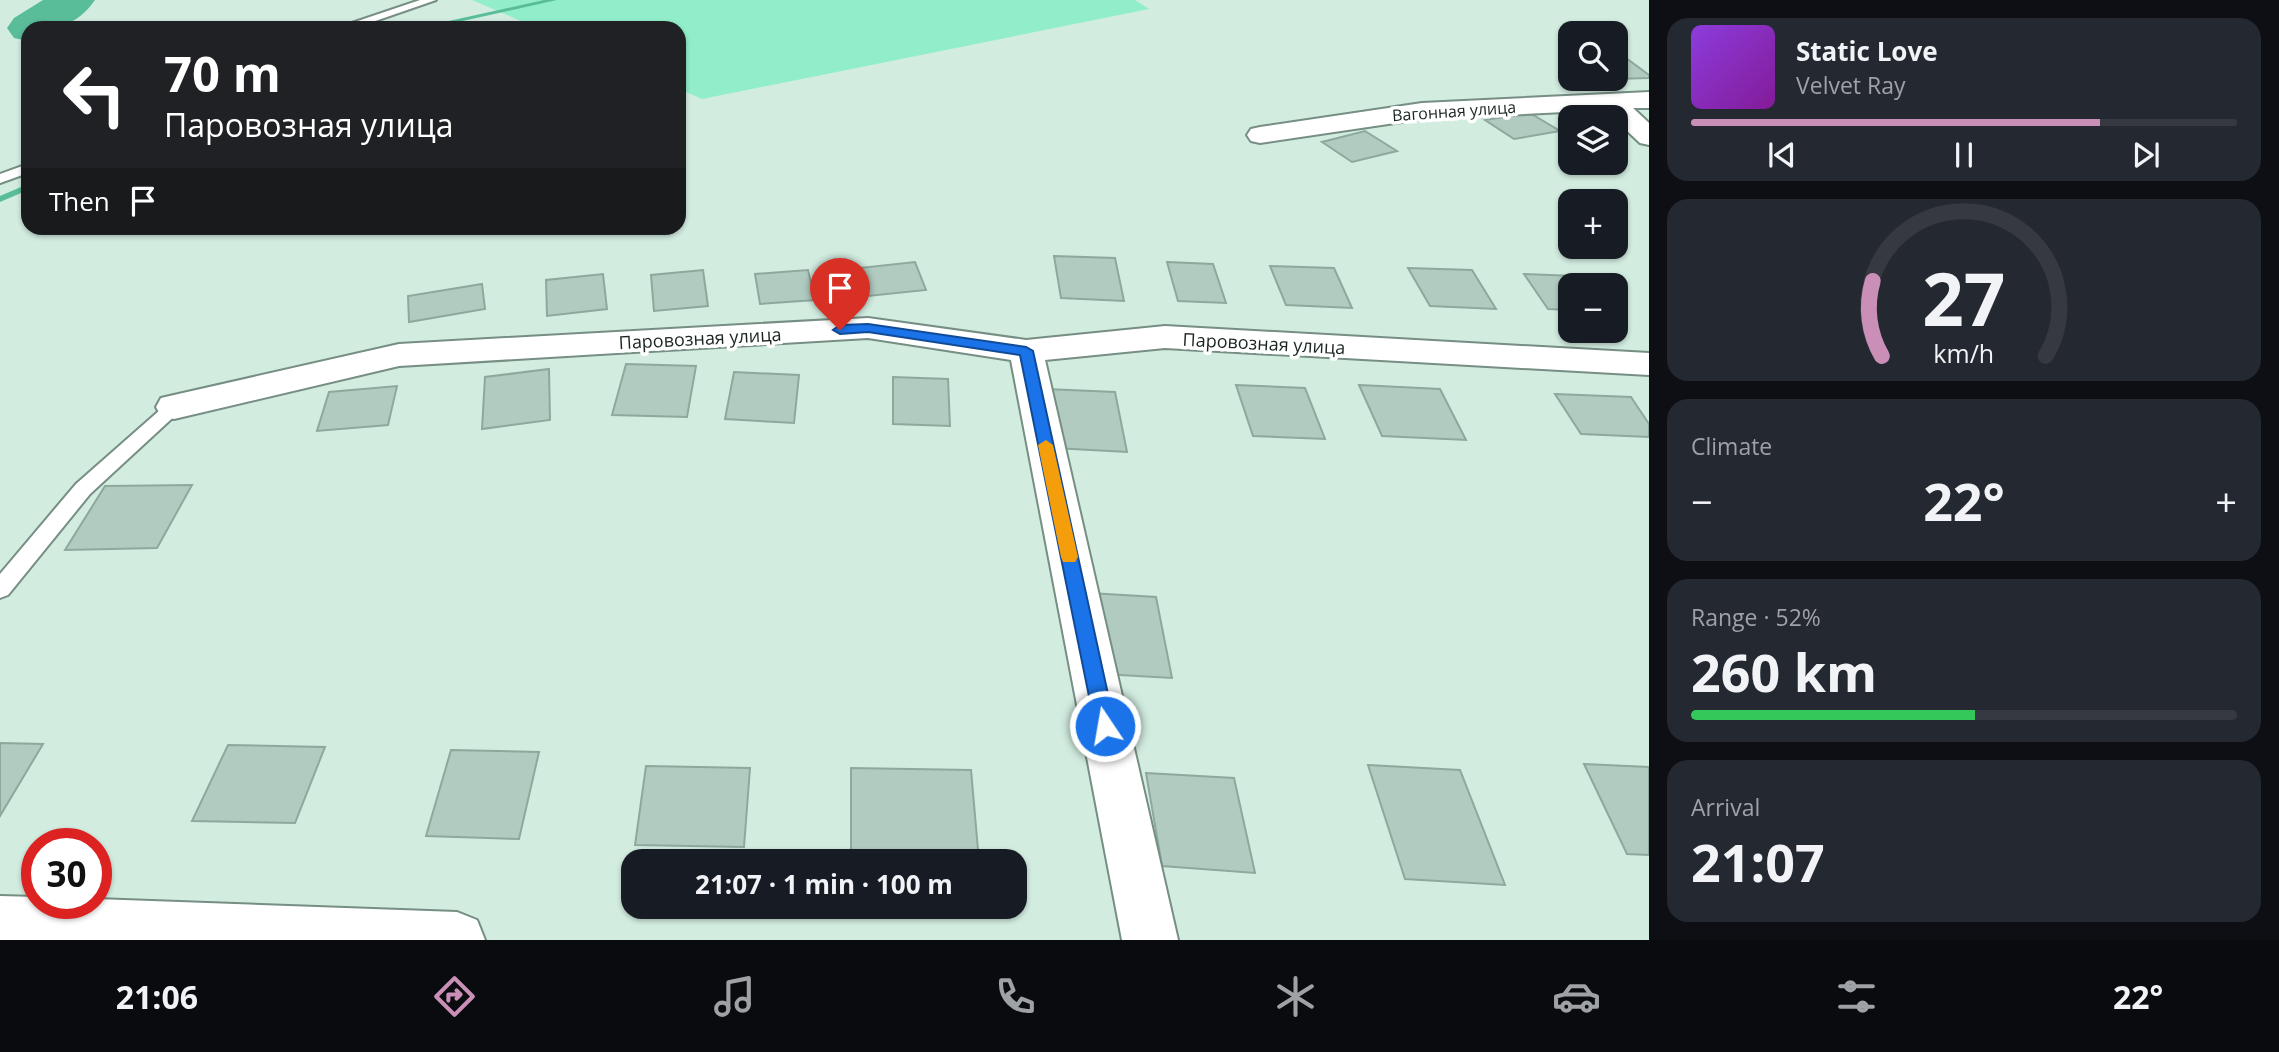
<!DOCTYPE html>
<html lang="en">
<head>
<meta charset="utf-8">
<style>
	:root { --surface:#171b24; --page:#242831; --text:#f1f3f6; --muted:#9ea1a6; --line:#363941; --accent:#c98fb6 }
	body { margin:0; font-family:"Open Sans",sans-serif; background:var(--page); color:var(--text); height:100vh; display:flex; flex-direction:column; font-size:26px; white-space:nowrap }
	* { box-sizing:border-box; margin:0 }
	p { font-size:23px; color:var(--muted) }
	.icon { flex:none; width:38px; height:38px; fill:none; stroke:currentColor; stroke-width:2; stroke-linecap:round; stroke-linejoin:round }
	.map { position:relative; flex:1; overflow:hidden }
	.panel { display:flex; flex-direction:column; gap:18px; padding:18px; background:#0d0f14; width:630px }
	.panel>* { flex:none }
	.banner { position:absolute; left:21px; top:21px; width:665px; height:214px; border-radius:21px; box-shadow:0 2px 5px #0004; background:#202124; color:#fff; overflow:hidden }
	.fabs { position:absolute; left:1558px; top:21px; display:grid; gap:14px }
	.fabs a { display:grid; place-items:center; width:70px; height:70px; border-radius:14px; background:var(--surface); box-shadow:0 2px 5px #0004; font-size:35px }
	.speed { position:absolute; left:21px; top:828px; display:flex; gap:14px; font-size:35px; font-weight:700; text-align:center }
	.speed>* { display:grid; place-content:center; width:91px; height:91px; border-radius:50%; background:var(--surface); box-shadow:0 2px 5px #0004; line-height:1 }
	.speed .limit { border:10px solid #d22; background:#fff; color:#111 }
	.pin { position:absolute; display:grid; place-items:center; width:60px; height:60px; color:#fff; margin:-72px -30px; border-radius:50% 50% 50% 0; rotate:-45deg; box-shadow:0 0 7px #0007 }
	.pin .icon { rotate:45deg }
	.me { position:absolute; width:77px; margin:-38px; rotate:348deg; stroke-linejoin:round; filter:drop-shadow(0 0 5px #0008) }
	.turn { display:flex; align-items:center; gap:24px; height:147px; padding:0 28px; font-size:32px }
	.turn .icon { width:91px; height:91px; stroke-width:2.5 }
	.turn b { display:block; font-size:49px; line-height:60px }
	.then { display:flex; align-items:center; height:66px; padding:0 28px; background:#0003; gap:14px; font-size:26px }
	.big { font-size:52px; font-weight:700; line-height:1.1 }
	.panel .card { flex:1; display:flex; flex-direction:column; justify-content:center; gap:10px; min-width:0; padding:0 24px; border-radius:21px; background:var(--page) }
	.panel .dial { align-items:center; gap:0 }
	.dial svg { height:182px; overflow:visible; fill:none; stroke:var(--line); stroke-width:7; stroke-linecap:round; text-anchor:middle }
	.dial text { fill:var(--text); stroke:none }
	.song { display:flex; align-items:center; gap:21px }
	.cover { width:84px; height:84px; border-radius:10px; background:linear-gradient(135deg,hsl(270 70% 55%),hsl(290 70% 35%)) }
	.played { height:7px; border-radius:4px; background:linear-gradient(90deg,var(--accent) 75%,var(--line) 75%) }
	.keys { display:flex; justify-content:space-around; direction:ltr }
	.heat { display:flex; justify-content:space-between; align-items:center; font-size:38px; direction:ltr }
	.charge { height:10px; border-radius:5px; background:linear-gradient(90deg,#34c759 52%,var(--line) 0) }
	.trip { position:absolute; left:621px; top:849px; width:406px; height:70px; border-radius:21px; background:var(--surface); box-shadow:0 2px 5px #0004; font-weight:700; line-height:70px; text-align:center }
	.dock { display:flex; height:112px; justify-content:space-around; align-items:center; background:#090b0e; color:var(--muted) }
	.dock .icon { width:49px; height:49px }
	.dock .current { color:var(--accent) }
	.dock b { font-size:32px; color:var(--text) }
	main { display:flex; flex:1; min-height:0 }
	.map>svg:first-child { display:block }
</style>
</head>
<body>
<main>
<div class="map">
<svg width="1649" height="940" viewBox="0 0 1649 940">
	<rect width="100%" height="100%" fill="#d2ece0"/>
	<path fill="#92eeca" d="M472,0H1135L1149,9L702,99L679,89V28H537Z"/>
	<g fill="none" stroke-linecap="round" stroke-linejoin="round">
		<path fill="#5abd99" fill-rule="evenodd" d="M544,0H557L431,28H417Z
			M28,184V190L0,202V196Z"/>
		<path fill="#5abd99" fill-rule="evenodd" d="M43,0H95C76,27 57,28 28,28V41L14,38L7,28L14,18Z"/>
	</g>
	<path fill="#b1cbc0" stroke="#8ea89d" stroke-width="2" d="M1626,58L1649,75V78L1615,79V59Z
		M1530,113L1560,131L1514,139L1485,120Z
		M1365,131L1397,151L1352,162L1322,142Z
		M1054,256L1115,258L1124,301L1061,298Z
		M915,262L926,290L868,296L859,268Z
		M1167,262L1213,264L1226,303L1178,301Z
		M1270,266L1334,268L1352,308L1286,305Z
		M1408,268L1472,270L1496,309L1430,306Z
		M703,270L708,306L654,311L651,275Z
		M808,270L815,300L760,304L755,274Z
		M603,274L607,309L547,316L546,280Z
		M1524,274L1576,276L1583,285H1570V310L1548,309Z
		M482,284L485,309L409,322L408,296Z
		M626,364L696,366L687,417L612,415Z
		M549,369L550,420L482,429L485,377Z
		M734,372L799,375L794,423L725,419Z
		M893,377L948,379L950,426L893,424Z
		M1236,385L1305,388L1325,439L1253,436Z
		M1359,385L1440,389L1466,440L1382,436Z
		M397,386L388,425L317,431L329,392Z
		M1046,389L1115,392L1127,452L1054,448Z
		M1555,394L1631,397L1649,424V437L1581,434Z
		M192,485L157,548L65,550L105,486Z
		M1090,593L1156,597L1172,678L1102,674Z
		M0,743L43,744L0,816Z
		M228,745L325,747L295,823L192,821Z
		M451,750L539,752L519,839L426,836Z
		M1584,764L1649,767V855L1627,854Z
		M1368,765L1460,770L1505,885L1405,879Z
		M646,766L750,768L744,847L635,845Z
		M851,768L971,770L979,861L851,860Z
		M1146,773L1234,778L1255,873L1162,866Z"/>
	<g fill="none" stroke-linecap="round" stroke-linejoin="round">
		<g stroke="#768e83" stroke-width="4">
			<path id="service" d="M420,0H436L355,28H337Z
				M28,164V173L0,183V174Z
				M174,401L180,403L183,407L180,411L90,494L8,595L0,598V574L76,484L168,403Z"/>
		</g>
		<g stroke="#768e83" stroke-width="4">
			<path id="minor" d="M1649,92V108H1633L1649,123V145L1640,143L1605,110L1422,119L1260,143L1251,141L1247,135L1251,129L1260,127L1422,103Z
				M868,318L1026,340L1165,326L1649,353V375L1165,348L1045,360L1178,940H1122L1011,360L868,338L399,366L174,419L161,416L156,407L161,398L174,395L399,344Z
				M0,896L37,897V903H96V899L457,912L477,920L485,940H0Z"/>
		</g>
		<use href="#service" fill="#fff" fill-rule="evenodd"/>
		<use href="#minor" fill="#fff" fill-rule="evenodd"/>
	</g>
	<path fill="#1a73e8" stroke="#114b97" stroke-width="2" d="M868,324L1026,347L1033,351L1115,726L1112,732L1105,735L1098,732L1095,726L1020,355L868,332L840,334L833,330L840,325Z"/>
	<path fill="#f59e0b" d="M1046,440L1053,445L1078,557L1075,562H1063L1061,557L1038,445Z"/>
	<g text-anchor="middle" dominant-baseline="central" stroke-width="7" stroke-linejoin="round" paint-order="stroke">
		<g font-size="16" fill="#1b2520" stroke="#fff">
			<text transform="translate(1454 111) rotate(-4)">Вагонная улица</text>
		</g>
		<g font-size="18" fill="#1b2520" stroke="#fff">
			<text transform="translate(700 338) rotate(-3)">Паровозная улица</text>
			<text transform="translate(1264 343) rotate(3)">Паровозная улица</text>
		</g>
	</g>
</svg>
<div class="fabs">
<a><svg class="icon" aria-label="search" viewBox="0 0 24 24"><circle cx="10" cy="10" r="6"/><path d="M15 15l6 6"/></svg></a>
<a><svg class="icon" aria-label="layers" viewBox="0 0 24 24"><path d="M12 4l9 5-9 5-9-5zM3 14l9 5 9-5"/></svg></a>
<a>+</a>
<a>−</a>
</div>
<div class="speed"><div class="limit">30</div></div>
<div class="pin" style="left:840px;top:330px;background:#d93025"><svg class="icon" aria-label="arrive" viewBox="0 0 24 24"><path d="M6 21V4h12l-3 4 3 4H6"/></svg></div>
<svg class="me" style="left:1105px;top:726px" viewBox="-20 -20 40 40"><circle r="17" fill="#1a73e8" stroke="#fff" stroke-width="3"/><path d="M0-11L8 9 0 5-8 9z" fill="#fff"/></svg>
<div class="trip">21:07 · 1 min · 100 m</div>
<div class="banner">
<div class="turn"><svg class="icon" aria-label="left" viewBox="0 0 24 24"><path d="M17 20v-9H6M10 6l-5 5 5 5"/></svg><div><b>70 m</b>Паровозная улица</div></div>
<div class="then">Then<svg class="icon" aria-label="arrive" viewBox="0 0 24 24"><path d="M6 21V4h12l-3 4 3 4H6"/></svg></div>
</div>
</div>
<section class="panel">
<div class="card">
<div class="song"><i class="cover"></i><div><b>Static Love</b><p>Velvet Ray</p></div></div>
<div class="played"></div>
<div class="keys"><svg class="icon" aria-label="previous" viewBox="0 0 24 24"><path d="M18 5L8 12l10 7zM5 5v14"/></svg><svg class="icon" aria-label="pause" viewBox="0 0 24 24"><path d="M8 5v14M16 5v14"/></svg><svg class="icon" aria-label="next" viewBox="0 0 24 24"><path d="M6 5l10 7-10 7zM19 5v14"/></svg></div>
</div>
<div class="card dial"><svg viewBox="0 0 100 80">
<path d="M14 69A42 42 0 1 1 86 69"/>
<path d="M14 69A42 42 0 0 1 10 36" stroke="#c98fb6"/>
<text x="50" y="56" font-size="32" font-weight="700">27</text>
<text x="50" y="72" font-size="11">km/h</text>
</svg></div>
<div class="card"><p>Climate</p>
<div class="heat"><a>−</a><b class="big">22°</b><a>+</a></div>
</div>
<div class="card"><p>Range · 52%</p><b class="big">260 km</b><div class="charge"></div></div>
<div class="card"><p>Arrival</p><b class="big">21:07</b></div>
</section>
</main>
<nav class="dock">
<b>21:06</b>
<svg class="icon current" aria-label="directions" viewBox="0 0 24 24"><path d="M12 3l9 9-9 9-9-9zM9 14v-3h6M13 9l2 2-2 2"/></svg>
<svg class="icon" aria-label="music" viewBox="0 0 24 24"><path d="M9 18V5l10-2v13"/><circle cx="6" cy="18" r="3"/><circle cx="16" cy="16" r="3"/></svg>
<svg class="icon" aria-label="phone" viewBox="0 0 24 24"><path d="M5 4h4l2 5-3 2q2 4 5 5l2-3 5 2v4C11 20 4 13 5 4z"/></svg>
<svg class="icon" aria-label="climate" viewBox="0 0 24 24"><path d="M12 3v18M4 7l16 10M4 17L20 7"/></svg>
<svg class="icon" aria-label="car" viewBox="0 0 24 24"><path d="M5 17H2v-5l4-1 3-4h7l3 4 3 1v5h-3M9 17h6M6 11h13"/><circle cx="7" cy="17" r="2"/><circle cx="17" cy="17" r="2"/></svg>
<svg class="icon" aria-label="filters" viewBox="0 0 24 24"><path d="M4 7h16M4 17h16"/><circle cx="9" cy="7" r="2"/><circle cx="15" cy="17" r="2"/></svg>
<b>22°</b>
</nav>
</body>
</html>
